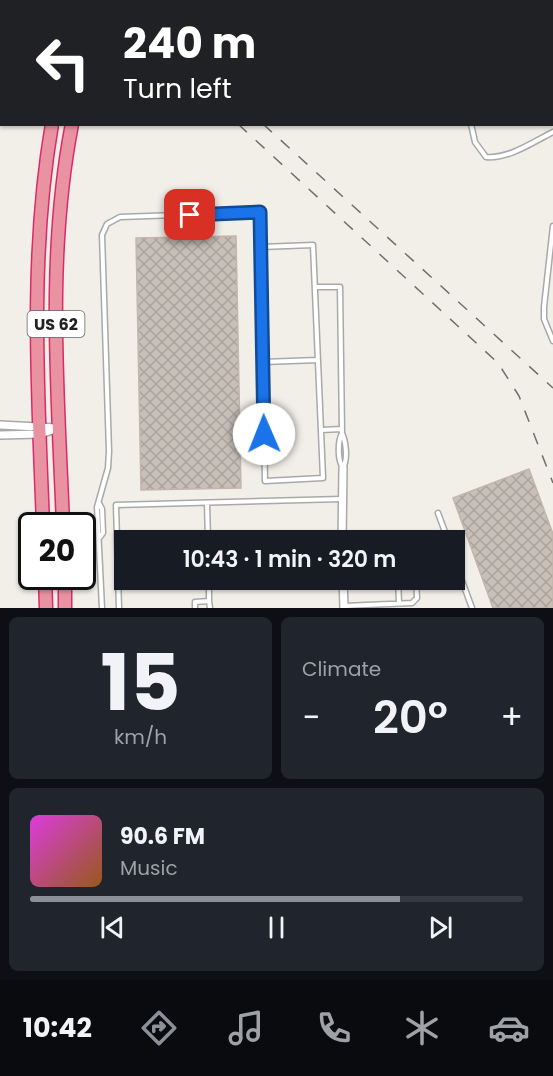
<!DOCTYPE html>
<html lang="en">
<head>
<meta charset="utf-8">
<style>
	:root { --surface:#171b24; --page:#20242c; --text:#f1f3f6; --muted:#9ea1a6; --line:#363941; --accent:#8c9099 }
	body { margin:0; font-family:Poppins,sans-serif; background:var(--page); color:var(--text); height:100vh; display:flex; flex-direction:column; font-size:22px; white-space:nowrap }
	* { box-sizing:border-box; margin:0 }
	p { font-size:20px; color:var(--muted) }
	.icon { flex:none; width:33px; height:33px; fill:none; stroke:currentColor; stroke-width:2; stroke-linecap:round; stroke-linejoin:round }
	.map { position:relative; height:608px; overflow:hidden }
	.panel { display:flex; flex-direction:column; gap:9px; padding:9px; background:#0d0f14; flex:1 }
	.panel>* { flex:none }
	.top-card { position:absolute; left:0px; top:0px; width:554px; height:126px; box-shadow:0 2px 4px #0004; background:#202124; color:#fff; overflow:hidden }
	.speed { position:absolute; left:18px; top:512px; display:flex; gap:12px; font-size:30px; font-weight:700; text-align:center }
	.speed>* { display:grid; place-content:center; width:78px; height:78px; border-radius:50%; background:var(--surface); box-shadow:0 2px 4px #0004; line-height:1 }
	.speed .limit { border:3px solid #111; border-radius:9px; background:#fff; color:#111 }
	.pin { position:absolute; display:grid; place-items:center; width:51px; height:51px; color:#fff; margin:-26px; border-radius:12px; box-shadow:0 3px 9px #0006 }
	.me { position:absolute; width:66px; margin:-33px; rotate:359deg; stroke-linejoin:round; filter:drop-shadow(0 0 4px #0008) }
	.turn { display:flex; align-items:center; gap:21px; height:126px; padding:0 24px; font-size:27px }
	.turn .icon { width:78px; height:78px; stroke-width:2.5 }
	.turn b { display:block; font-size:42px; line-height:51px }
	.big { font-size:45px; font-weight:600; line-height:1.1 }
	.panel .widget { flex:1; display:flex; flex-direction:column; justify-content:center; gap:9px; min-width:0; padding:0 21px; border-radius:9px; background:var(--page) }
	.panel .dial { align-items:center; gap:0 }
	.dial b { font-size:78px; line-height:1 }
	.song { display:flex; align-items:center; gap:18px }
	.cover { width:72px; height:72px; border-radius:9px; background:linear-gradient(135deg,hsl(300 70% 55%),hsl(30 70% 35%)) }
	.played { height:6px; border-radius:3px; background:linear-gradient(90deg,var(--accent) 75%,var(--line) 75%) }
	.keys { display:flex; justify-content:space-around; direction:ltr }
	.heat { display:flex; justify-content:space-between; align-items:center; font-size:33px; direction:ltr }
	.panel .tiles { flex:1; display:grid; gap:9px; grid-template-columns:1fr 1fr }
	.widget:last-child { grid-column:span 2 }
	.trip { position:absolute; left:114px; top:530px; width:351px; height:60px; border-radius:0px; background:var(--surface); box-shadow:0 2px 4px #0004; font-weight:600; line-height:60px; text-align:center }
	.menu { display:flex; height:96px; justify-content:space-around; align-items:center; background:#090b0e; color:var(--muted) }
	.menu .icon { width:42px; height:42px }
	.menu .on { color:var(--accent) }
	.menu b { font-size:27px; color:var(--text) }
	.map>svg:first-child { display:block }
</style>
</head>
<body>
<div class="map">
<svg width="553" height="608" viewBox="0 0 553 608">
	<defs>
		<pattern id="building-cross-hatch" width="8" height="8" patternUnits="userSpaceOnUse" patternTransform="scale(1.5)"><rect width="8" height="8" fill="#c7bfb8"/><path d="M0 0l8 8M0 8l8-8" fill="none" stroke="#aba49e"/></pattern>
	</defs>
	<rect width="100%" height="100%" fill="#f2efe9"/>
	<path fill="url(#building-cross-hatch)" stroke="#c4b6ab" stroke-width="1.5" d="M236,236L241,488L141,490L136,238Z
		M529,469L553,534V608H493L453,498Z"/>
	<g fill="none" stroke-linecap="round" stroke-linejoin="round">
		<g stroke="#a9a9a9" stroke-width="7">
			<path id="lane" d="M552,77H553
				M552,113L553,115
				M471,124L475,142L486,157C509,159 533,142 553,132
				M553,226L544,307V319L553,341
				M315,287H340L342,433
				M263,362L318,360
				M321,430L342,429
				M342,433C346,442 348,459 343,468C337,459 338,441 342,433Z
				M99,503L102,509L103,533L100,537
				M207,503L208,540
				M438,513L448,540
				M454,559L472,608
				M398,579L399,603
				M209,601L210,608
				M344,606L412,603L417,598L416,579
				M102,608L97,507L108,468L109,451L102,235L107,224L120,217L260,212C262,302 263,391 265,481L323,478L313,245L261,247
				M119,608L116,505L341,499
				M195,608V602L209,601V579"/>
		</g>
		<g stroke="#a9a9a9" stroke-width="10">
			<path id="street" d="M539,0V2
				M552,35L553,37
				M0,425L57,428
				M0,435L40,434L59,428
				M342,540L343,468
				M343,579L344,608"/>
		</g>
		<g stroke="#dc2a67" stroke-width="15">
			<path id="highway" d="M87,2L88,0
				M108,2L109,0
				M43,525C38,391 29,257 52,124
				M63,525C58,392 46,257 72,124
				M45,576L46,608
				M65,576V608"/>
		</g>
		<use href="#lane" stroke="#fff" stroke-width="4"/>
		<use href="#street" stroke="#fff" stroke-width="7"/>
		<use href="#highway" stroke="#e892a2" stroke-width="12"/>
		<path stroke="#707070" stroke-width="1.5" stroke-dasharray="12 12" stroke-linecap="butt" d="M124,0L126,2
			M238,124L498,363L519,396L553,483
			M263,124L553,388"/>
	</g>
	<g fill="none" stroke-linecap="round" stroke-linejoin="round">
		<g stroke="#114b97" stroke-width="15">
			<path id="route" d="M190,215L260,212L264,434"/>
		</g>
		<use href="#route" stroke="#1a73e8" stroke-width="10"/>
	</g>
	<g text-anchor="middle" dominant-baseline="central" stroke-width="6" stroke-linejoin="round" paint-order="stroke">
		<rect fill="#fff" stroke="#646464" stroke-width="1.5" x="27.5" y="311" width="57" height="26" rx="4.5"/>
		<g font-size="16" font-weight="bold" fill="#222">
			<text x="56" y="324">US 62</text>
		</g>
	</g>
</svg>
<div class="speed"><div class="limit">20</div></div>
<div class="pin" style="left:190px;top:215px;background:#d93025"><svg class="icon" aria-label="arrive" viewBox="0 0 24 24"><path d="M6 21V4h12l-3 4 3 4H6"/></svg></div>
<svg class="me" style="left:264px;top:434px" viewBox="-20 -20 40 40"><circle r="19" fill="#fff"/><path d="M0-13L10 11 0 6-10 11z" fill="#1a73e8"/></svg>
<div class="trip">10:43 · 1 min · 320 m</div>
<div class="top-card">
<div class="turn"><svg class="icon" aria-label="left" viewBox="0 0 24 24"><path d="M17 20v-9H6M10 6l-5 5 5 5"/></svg><div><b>240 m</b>Turn left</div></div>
</div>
</div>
<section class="panel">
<div class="tiles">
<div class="widget dial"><b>15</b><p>km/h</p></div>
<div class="widget"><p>Climate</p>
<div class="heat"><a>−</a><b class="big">20°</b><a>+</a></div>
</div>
<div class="widget">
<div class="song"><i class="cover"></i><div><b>90.6 FM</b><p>Music</p></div></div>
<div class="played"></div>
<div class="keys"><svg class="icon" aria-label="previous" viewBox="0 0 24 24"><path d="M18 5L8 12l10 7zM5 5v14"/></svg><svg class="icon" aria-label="pause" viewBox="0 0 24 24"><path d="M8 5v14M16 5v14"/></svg><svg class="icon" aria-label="next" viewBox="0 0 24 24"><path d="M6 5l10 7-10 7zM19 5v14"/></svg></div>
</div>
</div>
</section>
<nav class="menu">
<b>10:42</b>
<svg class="icon on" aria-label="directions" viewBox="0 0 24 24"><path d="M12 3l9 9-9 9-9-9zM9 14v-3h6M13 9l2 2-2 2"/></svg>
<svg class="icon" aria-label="music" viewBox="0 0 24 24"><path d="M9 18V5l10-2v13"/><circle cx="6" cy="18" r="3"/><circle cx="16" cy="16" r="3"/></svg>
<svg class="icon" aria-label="phone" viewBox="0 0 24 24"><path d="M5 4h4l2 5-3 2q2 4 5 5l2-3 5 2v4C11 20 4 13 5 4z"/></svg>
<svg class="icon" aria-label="climate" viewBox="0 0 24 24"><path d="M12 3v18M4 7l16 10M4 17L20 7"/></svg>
<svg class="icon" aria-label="car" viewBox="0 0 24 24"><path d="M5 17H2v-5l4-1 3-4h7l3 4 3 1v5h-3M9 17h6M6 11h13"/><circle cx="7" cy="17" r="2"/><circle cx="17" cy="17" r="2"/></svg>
</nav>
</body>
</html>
